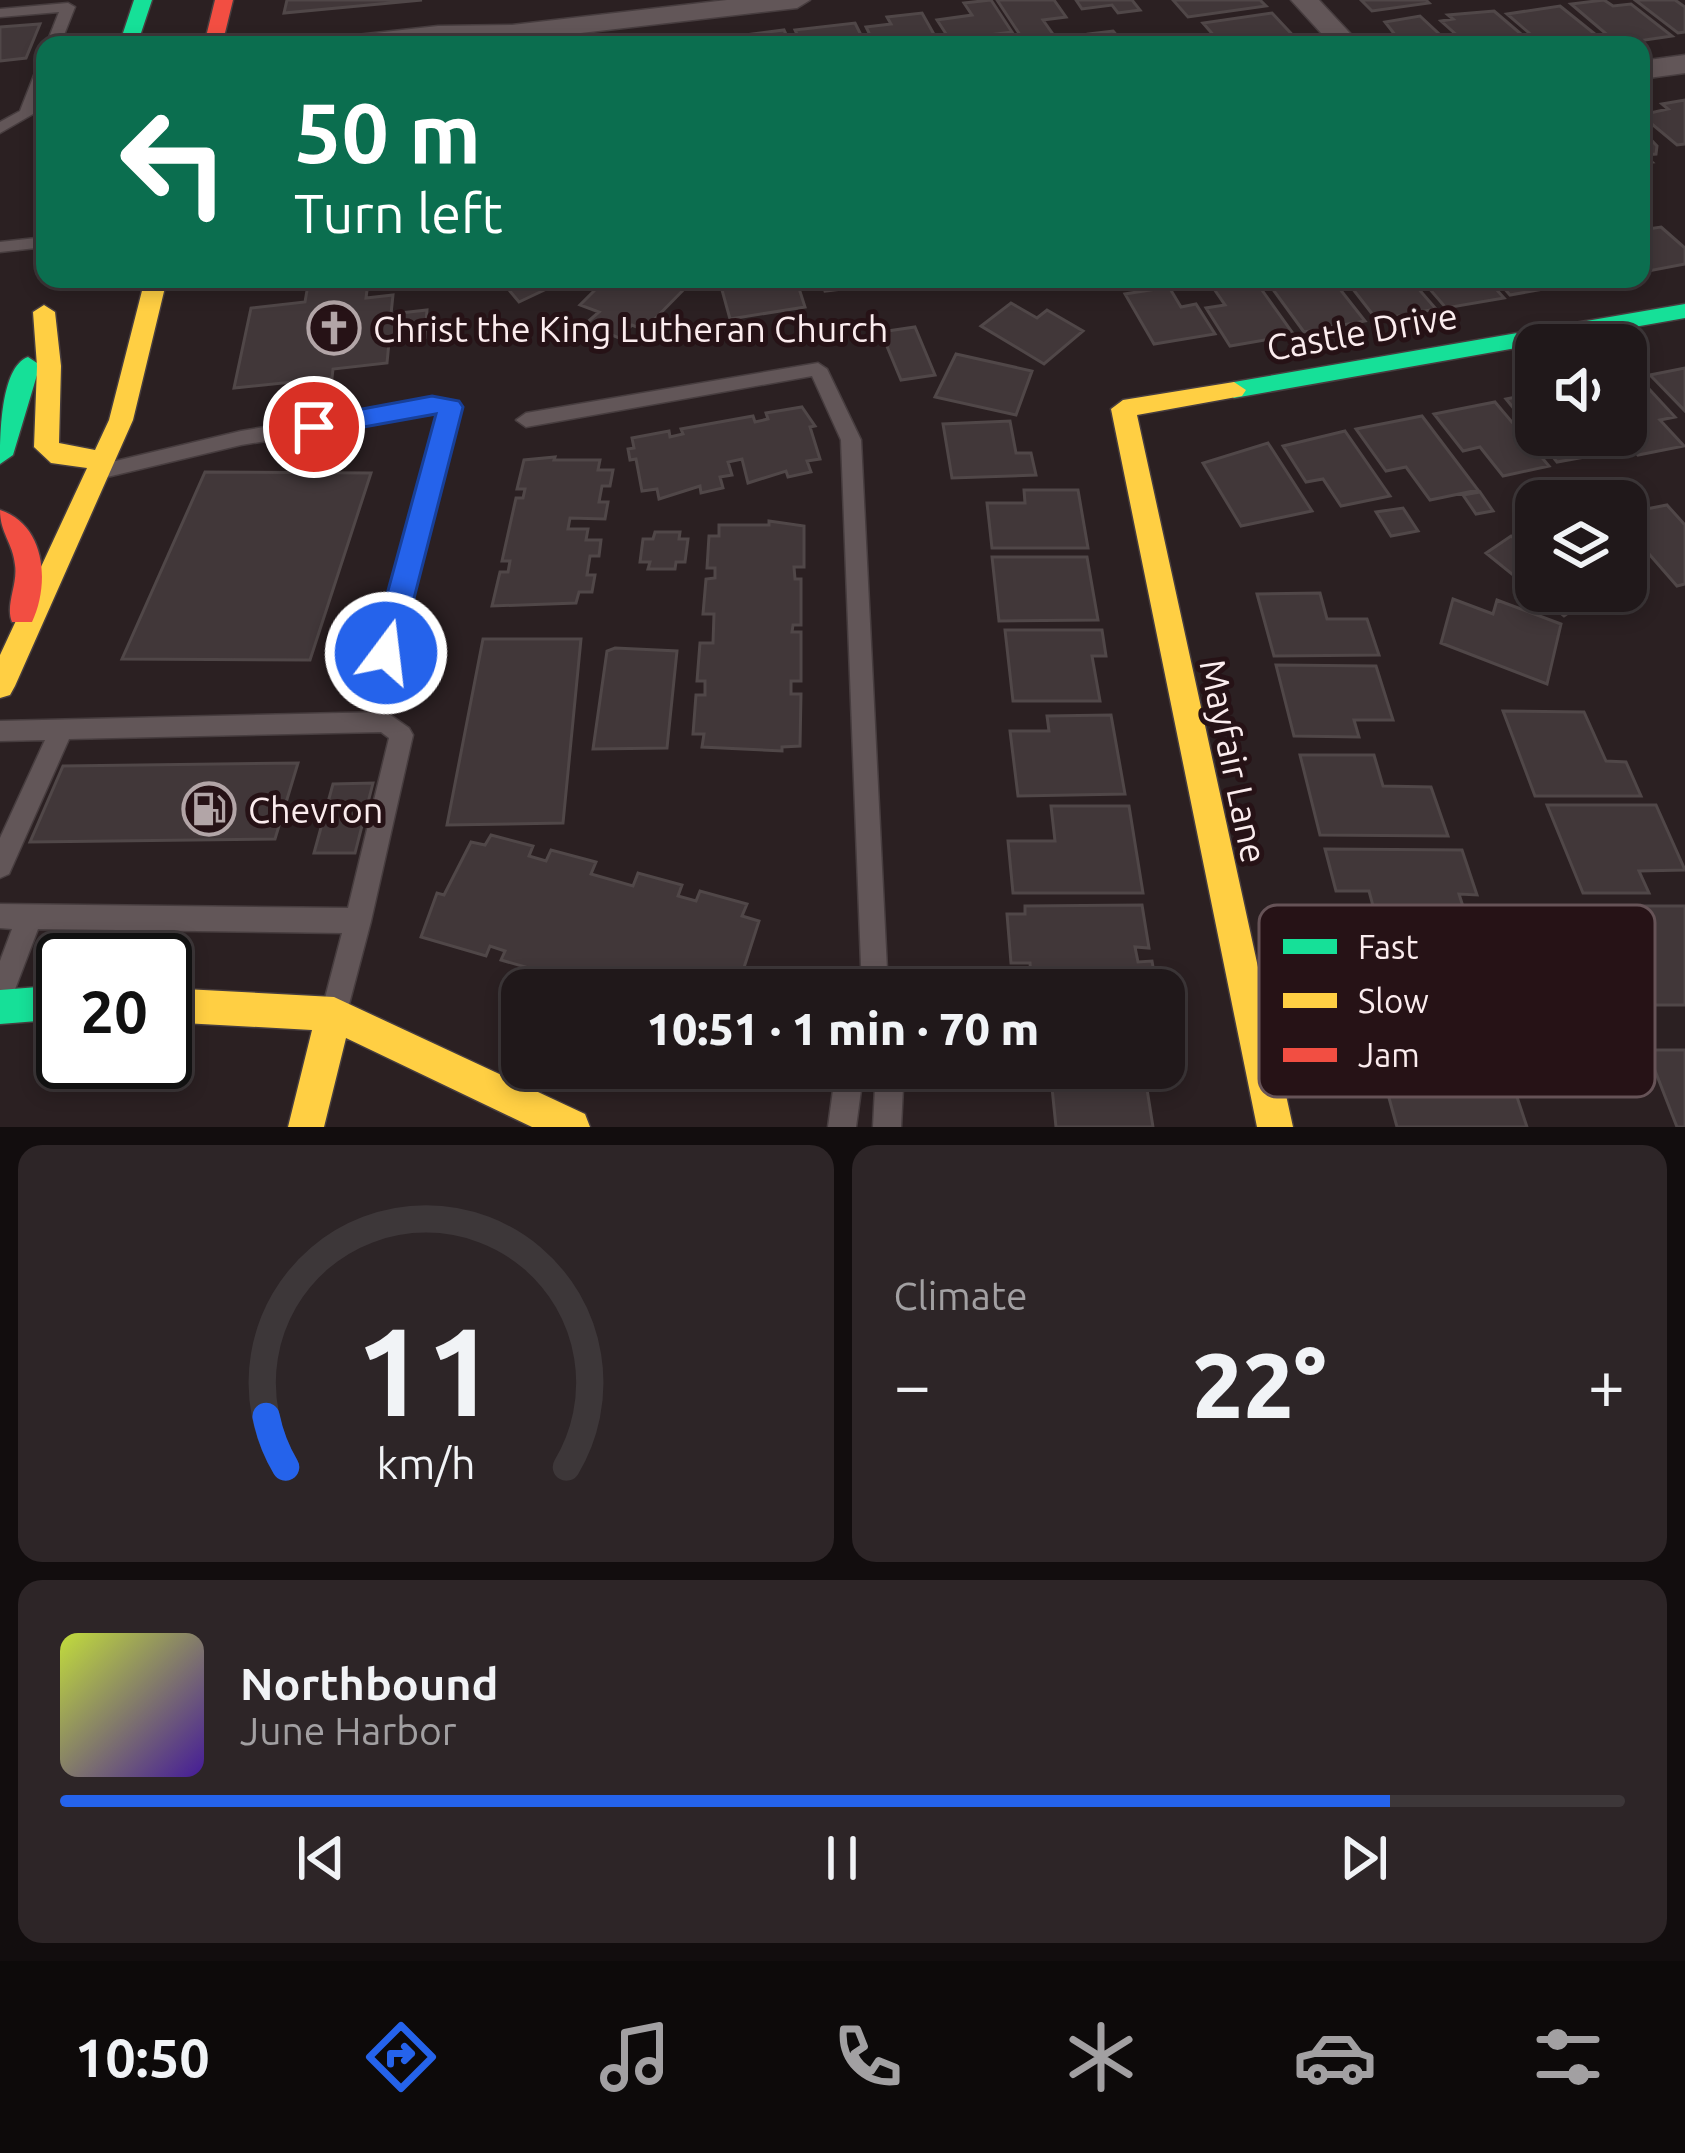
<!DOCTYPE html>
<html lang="en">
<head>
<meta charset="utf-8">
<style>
	:root { --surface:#20181a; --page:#2d2527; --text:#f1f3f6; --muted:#a2a0a2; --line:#3d3739; --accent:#2563eb }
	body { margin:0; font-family:Ubuntu,sans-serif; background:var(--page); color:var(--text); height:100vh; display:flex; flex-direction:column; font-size:45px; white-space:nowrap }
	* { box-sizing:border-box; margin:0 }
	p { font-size:39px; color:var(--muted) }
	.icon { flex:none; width:66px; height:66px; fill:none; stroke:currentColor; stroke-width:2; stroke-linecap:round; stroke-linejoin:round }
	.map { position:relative; height:1127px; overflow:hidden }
	.sheet { display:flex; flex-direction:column; gap:18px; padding:18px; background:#120d0e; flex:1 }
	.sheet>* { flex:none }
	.top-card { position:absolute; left:36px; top:36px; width:1614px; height:252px; border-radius:24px; box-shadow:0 6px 18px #0003,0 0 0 3px var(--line); background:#0b6e4f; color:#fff; overflow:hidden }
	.tools { position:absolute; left:1515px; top:324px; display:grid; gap:24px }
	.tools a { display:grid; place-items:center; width:132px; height:132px; border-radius:24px; background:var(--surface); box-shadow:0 6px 18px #0003,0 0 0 3px var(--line); font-size:60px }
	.speed { position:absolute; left:36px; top:933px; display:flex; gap:24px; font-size:60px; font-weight:700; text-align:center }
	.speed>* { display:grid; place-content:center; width:156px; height:156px; border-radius:50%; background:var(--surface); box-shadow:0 6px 18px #0003,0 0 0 3px var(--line); line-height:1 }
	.speed .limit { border:6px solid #111; border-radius:18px; background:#fff; color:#111 }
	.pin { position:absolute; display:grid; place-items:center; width:102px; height:102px; color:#fff; margin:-51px; border:6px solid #fff; border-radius:50%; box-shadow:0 3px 12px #0007 }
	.me { position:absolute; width:132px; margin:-66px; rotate:15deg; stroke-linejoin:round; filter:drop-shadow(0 0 9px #0008) }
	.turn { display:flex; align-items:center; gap:42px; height:252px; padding:0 60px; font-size:54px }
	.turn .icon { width:156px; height:156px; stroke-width:2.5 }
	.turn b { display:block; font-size:84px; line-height:102px }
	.big { font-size:90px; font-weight:800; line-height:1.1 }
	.sheet .widget { flex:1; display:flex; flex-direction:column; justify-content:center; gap:18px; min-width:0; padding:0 42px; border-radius:24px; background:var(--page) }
	.sheet .dial { align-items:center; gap:0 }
	.dial svg { height:312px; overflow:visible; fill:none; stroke:var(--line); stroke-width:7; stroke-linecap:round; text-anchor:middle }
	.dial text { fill:var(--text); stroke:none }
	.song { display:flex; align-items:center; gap:36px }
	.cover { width:144px; height:144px; border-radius:18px; background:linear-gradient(135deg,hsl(70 70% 55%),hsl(260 70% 35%)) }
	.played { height:12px; border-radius:6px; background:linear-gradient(90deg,var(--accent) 85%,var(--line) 85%) }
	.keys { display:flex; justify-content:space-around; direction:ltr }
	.heat { display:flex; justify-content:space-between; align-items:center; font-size:66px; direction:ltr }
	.sheet .tiles { flex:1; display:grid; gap:18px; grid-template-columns:1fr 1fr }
	.widget:last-child { grid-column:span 2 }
	.trip { position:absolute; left:501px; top:969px; width:684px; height:120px; border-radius:24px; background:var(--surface); box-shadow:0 6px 18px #0003,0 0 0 3px var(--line); font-weight:800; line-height:120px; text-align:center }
	.tabs { display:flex; height:192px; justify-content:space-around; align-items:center; background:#0d0a0a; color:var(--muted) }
	.tabs .icon { width:84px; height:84px }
	.tabs .current { color:var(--accent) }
	.tabs b { font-size:54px; color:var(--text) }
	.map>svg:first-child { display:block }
</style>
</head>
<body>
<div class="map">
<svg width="1685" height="1127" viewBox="0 0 1685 1127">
	<rect width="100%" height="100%" fill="#2b2022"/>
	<path fill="#413739" stroke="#504748" stroke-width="3" d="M287,0H422L284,13Z
		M991,0L1012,32L950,40L937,20L972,15L964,3Z
		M997,0H1054L1066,17L1043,20L1055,37L1024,41Z
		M1076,0H1132L1140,10L1118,13L1112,5L1082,9Z
		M1173,0H1260L1266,6L1188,17Z
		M1361,0H1426L1429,3L1372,11Z
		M1604,0L1613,6L1631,4L1672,36L1618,44L1571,4Z
		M1635,0H1675L1685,7V32L1678,33Z
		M1560,6L1595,34L1566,39L1573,45H1543L1507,14Z
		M1494,11L1534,45H1468L1441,21L1453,19L1448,15Z
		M922,13L940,45H875L866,27L891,24L887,17Z
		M1272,13L1299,42L1222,45L1203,23Z
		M1420,16L1451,45H1403L1385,22Z
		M855,23L866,45H802L795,30Z
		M40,24L26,58L0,61V27Z
		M784,30L791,45H724L722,38Z
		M1113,31L1125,45H1097L1089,34Z
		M1685,100V144L1677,145L1641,115L1668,109L1662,104Z
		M1641,129L1657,146L1656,154L1644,155L1652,162L1641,163Z
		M1661,227L1685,248V264L1643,272L1641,230Z
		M309,279H393L392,284L367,290L366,298L393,295L391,314L427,310L425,338L389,342L387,363L333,369L332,378L234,388L251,308L305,302Z
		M532,279H555L559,283L519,302L509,290Z
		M606,279L646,284L652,279H694L644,330L632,325L619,338L585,324L599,312L580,305Z
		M796,279L805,307L730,319L722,290L728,289L725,280Z
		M821,279H890L892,283L825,291Z
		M1254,279L1294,335L1230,346L1206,308L1225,305L1212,286Z
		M1283,279H1332L1365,321L1304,332L1269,284Z
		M1345,279H1410L1436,309L1377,320Z
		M1421,279H1487L1504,298L1446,308Z
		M1496,279H1560L1566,285L1510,295Z
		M1169,287L1181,307L1196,304L1215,334L1154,344L1125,294Z
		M1011,303L1037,318L1047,310L1083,331L1044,364L981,326Z
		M915,327L935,375L901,380L881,332Z
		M956,354L1032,371L1016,415L935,397Z
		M1685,368V411L1650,375Z
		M1638,377L1675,417L1660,420L1684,446L1638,455L1620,435H1626V379Z
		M1536,393V435H1610L1623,450L1557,462L1506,399Z
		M1495,402L1549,466L1503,476L1480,447L1463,451L1434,414Z
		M802,407L815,426L810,427L820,459L807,461L811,472L788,477L786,471L748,483L742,459L728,462L732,475L720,477L723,488L701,493L700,486L659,499L657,489L642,491L636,459L630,460L628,449L634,448L632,438L669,431L670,437L683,434L681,429L753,416L755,422L768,419L766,413Z
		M1422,416L1478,490L1430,500L1406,467L1386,471L1356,429Z
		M1010,421L1016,453H1031L1036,475L952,478L943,424Z
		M1345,431L1390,496L1341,506L1323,479L1306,482L1283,446Z
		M1268,443L1312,511L1241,526L1203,463Z
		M555,457L554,460H600L598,470H613L610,486H602L599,502H608L605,519L570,518L568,529H588L586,540H601L599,556H590L587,575H595L592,592H579L576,603L492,606L500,572H508L510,561H502L516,498H523L525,489H517L524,460Z
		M205,472L371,473L310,660L122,659Z
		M1024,490H1078L1088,548H992L987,503H1025Z
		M1480,492L1493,511L1476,514L1463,495Z
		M1667,505L1685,525V584L1677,586L1649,554L1632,558L1626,551V513Z
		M1403,508L1418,531L1391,536L1376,512Z
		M769,521L804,526V567H794L795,579H801V625H793L792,632H801V681H791V694H801L800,746L782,747V751L702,747L704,734H693L696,695H705V681H697L700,643H713L714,614H703L706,579L715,578V568H707L709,536H719V525H769Z
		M655,532H680L679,539H688L685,562H676L675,569H648L650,562H640L643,539H653Z
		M1511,536L1528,549L1536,544V591H1585L1580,594L1587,600L1564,616L1486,553Z
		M992,557H1087L1098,620L999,621Z
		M1320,593L1327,619H1367L1379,655L1274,656L1257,594Z
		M1453,599L1493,614L1497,600L1561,624L1547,684L1441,643Z
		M1005,630H1102L1106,656H1092L1100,701H1013Z
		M483,639H581L563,823L447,825Z
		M615,648L677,651L667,748L593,749L607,651Z
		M1276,665L1376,666L1393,720H1354L1359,737L1294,736Z
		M1503,711L1584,712L1606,761L1626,762L1641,796H1535Z
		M1111,715L1125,794L1018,796L1010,731H1049L1047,716Z
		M1300,755H1374L1383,786L1431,787L1448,836L1320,835Z
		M298,763L275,839L30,842L63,766Z
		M373,783L355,853H314L333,784Z
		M1547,805H1656L1685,870L1639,871L1649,893H1583Z
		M1051,806H1129L1143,893H1013L1008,841H1055Z
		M491,835L533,846L529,856L546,861L551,850L596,862L591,874L633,886L638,873L682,885L678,896L696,901L700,891L747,904L742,916L759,921L740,980L749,983L746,990H606L577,982L580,972L571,969L567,979L501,960L505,951L490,946L486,956L421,937L437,893L444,895L471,842L485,845Z
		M1325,849L1462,850L1477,895L1459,894L1475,944L1383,943L1369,891H1336Z
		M1142,905L1149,948L1135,947L1138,962L1152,961L1157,990H1032L1030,963H1011L1007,914H1025V906Z
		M1587,906H1685V1005H1625Z
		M1164,1022L1174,1070H1144L1153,1127H1056L1050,1068H1164Z
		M1647,1050H1685V1127H1677Z
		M1513,1085L1527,1127H1397L1386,1087Z"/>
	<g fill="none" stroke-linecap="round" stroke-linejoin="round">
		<g stroke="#473d3f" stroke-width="3">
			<path id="lane" d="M68,3L75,7L60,45H46L59,12L0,17V9Z
				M45,61V84L33,114L0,133V122L20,111L38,65Z
				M45,237V247L0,252V242Z
				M818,363L827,369L861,440L888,990H862L841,440L812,376L526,427L516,420L526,413Z
				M432,398L458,402L460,407L396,653L393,660L385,662L377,660L374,653L440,413L241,445L103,478L93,471L103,464L241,431Z
				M386,712L409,728L413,735L371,921L347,1012L337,1015L327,1012L324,1002L342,933L38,929L9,1005L0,1009V961L12,929L0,928V904L348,908L389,738L381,732L69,739L9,874L0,878V838L45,740L0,741V721Z
				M836,1068H864L856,1127H828Z
				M876,1068H904L901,1127H873Z"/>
		</g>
		<g stroke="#473d3f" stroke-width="3">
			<path id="street" d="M727,0H810L797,8L512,41L325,45L339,37L438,26L512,25Z
				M1291,0H1319L1361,45H1332Z
				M1685,55V73L1641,79V61Z"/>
		</g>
		<g stroke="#473d3f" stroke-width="3">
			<path id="fast" d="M134,0H152L137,45H119Z
				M1685,304V318L1234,398L1222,390L1234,382Z
				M28,357L40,365L13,455L0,464C0,438 0,367 28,357Z
				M63,985V1019L0,1024V990Z"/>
		</g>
		<g stroke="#473d3f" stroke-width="3">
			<path id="slow" d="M145,279H167L133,420L15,686L10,695L0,698V655L87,468L51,463L34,447L37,366L33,312L44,305L55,312L61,366L59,443L95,450L109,420Z
				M1234,382L1246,390L1242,396L1137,415L1293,1127H1257L1111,409L1123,400Z
				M165,988L334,997L585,1114L590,1127H532L346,1038L324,1127H288L312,1030L165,1022Z"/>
		</g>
		<g stroke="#473d3f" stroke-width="3">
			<path id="jam" d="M215,0H233L222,45H204Z
				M0,510C46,525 50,584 32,622H12C5,605 18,584 15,565C13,543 0,533 0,510Z"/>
		</g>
		<use href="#lane" fill="#625658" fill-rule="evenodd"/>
		<use href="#street" fill="#625658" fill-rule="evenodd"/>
		<use href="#fast" fill="#16e098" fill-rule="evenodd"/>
		<use href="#slow" fill="#ffcf43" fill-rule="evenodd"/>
		<use href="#jam" fill="#f24e42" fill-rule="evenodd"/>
	</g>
	<path fill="#2563eb" stroke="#184099" stroke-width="3" d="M432,396L459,401L463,407L400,653L396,661H375L371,653L436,414L314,436L302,427L314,418Z"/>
	<defs>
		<g id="church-ring" transform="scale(2.7)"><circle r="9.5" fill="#261216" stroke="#b2a5a7" stroke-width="1.5"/><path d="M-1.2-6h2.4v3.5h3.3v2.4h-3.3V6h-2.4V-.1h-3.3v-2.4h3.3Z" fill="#b2a5a7"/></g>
		<g id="fuel-ring" transform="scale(2.7)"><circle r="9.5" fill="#261216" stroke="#b2a5a7" stroke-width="1.5"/><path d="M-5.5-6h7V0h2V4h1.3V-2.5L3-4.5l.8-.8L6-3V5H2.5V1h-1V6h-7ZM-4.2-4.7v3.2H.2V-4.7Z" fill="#b2a5a7"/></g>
	</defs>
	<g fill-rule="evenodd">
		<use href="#church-ring" x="334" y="328"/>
		<use href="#fuel-ring" x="209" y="809"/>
	</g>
	<g text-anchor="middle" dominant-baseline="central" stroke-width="10" stroke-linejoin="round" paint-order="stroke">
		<g font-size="36" fill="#fbecee" stroke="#261216" text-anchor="start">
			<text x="373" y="328">Christ the King Lutheran Church</text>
			<text x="248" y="809">Chevron</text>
		</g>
		<g font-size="36" fill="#fbecee" stroke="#261216">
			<text transform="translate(1362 331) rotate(-10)">Castle Drive</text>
			<text transform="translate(1234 761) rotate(78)">Mayfair Lane</text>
		</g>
	</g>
	<rect x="1259" y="905" width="396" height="192" rx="18" fill="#261216" stroke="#665357" stroke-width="3"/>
	<rect x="1283" y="939" width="54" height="15" fill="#16e098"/>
	<rect x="1283" y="993" width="54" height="15" fill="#ffcf43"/>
	<rect x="1283" y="1048" width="54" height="14" fill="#f24e42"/>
	<g font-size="33" fill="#fbecee">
		<text x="1358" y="959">Fast</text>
		<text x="1358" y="1013">Slow</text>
		<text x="1358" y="1067">Jam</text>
	</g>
</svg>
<div class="tools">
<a><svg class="icon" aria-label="sound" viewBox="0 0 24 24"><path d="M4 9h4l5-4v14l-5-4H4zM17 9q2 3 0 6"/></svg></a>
<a><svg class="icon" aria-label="layers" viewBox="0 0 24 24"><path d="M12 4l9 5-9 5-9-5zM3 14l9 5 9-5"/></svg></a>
</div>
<div class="speed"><div class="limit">20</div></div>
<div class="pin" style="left:314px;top:427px;background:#d93025"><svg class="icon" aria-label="arrive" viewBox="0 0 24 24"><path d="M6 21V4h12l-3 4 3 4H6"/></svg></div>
<svg class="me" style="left:386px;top:653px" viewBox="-20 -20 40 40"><circle r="17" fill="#2563eb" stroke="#fff" stroke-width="3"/><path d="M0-11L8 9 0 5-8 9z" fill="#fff"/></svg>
<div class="trip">10:51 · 1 min · 70 m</div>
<div class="top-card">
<div class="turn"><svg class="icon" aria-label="left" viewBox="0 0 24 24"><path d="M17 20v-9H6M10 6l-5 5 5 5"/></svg><div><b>50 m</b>Turn left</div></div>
</div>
</div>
<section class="sheet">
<div class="tiles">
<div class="widget dial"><svg viewBox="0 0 100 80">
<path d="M14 69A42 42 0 1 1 86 69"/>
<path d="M14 69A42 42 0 0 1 9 56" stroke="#2563eb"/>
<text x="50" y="56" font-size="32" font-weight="700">11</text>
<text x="50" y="72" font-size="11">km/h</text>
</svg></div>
<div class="widget"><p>Climate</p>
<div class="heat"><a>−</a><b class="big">22°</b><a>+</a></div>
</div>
<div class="widget">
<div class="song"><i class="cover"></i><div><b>Northbound</b><p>June Harbor</p></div></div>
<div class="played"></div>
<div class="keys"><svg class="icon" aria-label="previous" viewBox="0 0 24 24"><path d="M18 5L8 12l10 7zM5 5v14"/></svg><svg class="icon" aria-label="pause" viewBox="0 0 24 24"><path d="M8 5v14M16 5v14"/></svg><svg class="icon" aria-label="next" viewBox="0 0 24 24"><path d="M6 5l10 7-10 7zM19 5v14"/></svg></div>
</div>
</div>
</section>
<nav class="tabs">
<b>10:50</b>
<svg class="icon current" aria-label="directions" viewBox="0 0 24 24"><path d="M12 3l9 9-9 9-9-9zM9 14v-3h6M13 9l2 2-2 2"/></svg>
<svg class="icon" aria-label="music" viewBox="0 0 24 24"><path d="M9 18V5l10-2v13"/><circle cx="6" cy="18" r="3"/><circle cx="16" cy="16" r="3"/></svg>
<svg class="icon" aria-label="phone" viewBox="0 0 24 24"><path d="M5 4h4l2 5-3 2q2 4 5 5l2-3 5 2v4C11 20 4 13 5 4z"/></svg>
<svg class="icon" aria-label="climate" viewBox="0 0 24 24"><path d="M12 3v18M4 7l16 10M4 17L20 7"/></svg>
<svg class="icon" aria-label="car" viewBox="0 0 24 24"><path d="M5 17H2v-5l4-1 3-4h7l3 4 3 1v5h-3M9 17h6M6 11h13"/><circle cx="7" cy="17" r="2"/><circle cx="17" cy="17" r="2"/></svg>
<svg class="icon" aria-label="filters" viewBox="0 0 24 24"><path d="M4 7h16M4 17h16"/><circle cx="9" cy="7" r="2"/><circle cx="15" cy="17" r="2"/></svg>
</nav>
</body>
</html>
